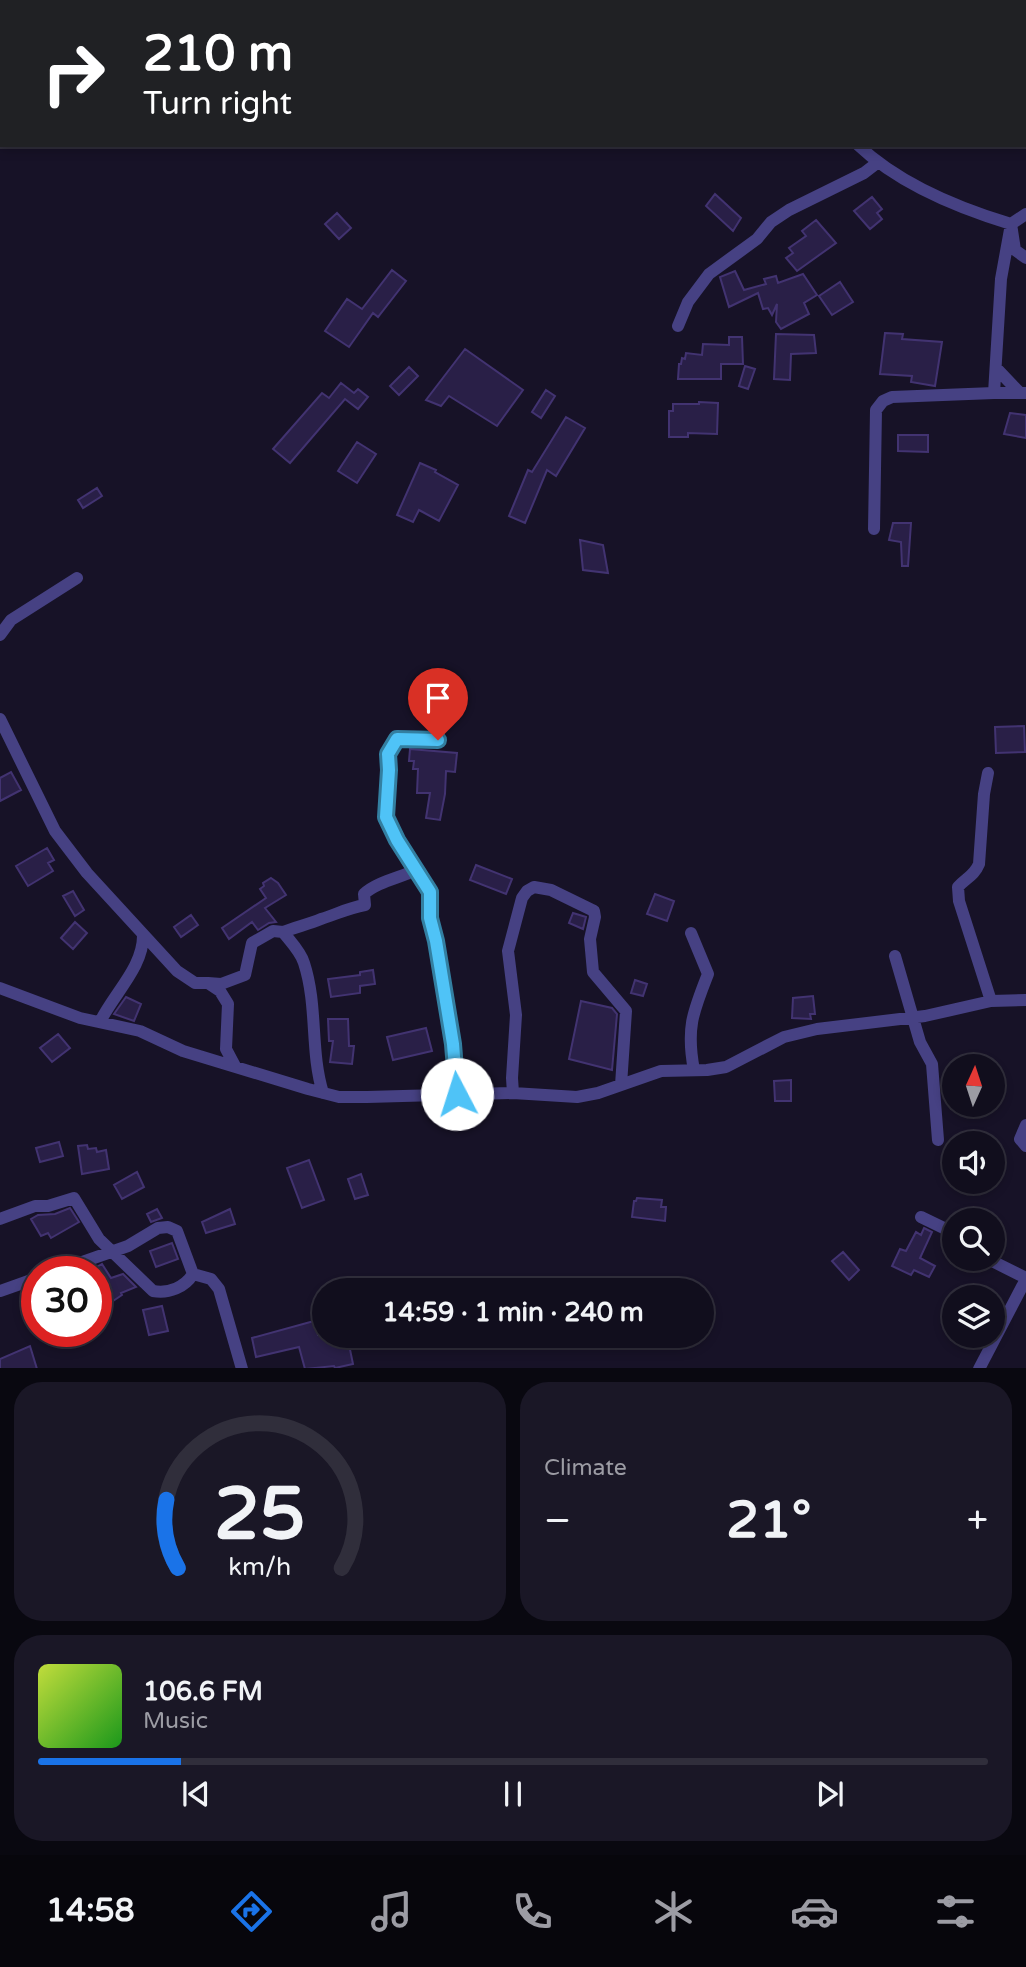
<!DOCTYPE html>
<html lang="en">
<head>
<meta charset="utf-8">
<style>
	:root { --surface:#110e1d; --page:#1a1726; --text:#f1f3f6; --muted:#9c9ca4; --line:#302e3b; --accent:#1a73e8 }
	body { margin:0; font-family:"Varela Round",sans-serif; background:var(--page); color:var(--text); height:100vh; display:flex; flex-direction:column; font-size:26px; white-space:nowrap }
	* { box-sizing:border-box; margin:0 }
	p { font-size:23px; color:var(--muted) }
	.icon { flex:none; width:38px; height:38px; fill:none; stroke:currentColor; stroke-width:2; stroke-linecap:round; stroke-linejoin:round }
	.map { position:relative; height:1368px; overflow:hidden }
	.side { display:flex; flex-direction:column; gap:14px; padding:14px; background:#090810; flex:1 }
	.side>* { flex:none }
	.top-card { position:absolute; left:0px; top:0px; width:1027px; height:147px; box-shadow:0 4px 10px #0003,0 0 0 2px var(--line); background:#202124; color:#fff; overflow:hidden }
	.needle { width:46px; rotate:3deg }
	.controls { position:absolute; left:942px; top:1054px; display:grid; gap:14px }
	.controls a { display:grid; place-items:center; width:63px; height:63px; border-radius:50%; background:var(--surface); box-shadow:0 4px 10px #0003,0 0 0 2px var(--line); font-size:35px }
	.speed { position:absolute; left:21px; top:1256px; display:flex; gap:14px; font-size:35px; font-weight:700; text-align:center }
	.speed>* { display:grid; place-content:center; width:91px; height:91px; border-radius:50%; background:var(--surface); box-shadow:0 4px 10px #0003,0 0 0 2px var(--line); line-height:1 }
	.speed .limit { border:10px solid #d22; background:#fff; color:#111 }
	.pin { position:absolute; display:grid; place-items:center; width:60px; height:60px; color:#fff; margin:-72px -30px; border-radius:50% 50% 50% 0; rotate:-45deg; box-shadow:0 0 7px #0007 }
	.pin .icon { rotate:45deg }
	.me { position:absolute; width:77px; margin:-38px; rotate:355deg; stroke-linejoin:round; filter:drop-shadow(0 0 5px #0008) }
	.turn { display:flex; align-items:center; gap:24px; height:147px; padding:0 28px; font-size:32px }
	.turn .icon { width:91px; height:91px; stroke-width:2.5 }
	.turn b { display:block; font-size:49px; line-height:60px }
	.big { font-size:52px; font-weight:700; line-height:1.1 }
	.side .card { flex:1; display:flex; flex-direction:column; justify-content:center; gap:10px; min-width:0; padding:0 24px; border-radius:28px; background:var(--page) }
	.side .dial { align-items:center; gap:0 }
	.dial svg { height:182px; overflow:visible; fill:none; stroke:var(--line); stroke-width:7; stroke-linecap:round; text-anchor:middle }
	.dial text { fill:var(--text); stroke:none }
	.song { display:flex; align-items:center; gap:21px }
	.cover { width:84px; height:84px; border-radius:10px; background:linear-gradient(135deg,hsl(70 70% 55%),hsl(120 70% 35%)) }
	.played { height:7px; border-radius:4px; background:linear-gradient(90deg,var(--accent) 15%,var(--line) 15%) }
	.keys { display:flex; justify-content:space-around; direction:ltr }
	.heat { display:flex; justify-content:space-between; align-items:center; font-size:38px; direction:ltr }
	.side .tiles { flex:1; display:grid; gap:14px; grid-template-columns:1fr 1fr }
	.card:last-child { grid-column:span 2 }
	.trip { position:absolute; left:312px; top:1278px; width:402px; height:70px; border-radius:35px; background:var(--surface); box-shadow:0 4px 10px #0003,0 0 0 2px var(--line); font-weight:700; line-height:70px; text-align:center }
	.tabs { display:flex; height:112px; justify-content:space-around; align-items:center; background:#07060c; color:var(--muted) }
	.tabs .icon { width:49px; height:49px }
	.tabs .current { color:var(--accent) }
	.tabs b { font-size:32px; color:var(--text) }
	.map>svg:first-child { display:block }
</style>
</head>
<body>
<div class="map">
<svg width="1026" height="1369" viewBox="0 0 1026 1369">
	<rect width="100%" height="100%" fill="#171227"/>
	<path fill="#291f47" stroke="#423371" stroke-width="2" d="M715,194L741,218L733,231L706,206Z
		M872,197L882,209L877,213L882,219L870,229L854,211Z
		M337,213L351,228L339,239L325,224Z
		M816,220L836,243L797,271L786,258L793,253L789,248L806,236L802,231Z
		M392,270L406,281L378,317L373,313L349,347L325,331L347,299L362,309Z
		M735,271L744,290L766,284L764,279L776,276L778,283L803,274L817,295L804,303L809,314L781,329L776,322L777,304L772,315L768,308L763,309L758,293L729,307L720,277Z
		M840,282L853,302L832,315L819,296Z
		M885,333L903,334L902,339L942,342L935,386L911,382L912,376L880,374Z
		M776,334L814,335L816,353L791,354L790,380L774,379Z
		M729,337H742L743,364H721V379H678L679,364H681L682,358L685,359L686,353L702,355L703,344L729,345Z
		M465,349L523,390L497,426L449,396L441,406L426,400Z
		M745,366L755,369L748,389L739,386Z
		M409,367L418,376L399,395L390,386Z
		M341,383L354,393L358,389L368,397L358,409L345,399L290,463L273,449L322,393L329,398Z
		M546,390L555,396L541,418L532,412Z
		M699,402L718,403L717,434L688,433V437H669V411H673V404H699Z
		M1010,413L1026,415V438L1004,434Z
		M566,417L585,428L556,476L547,470L525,523L509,516L528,470L532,472Z
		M898,435H928V452L898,451Z
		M357,442L376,454L357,483L338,471Z
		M420,463L436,470L435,472L458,485L439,521L419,510L413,522L397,515Z
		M97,488L102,496L83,508L78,500Z
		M893,523H911L908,566H902L901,542L889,540Z
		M580,540L603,545L608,573L583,570Z
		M1024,726L1025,752L996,753L995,727Z
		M410,749L457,753L455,772L446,771L445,794L440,820L426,818L430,793H417L418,769H413L414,761H409Z
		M11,772L21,790L0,801V778Z
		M47,848L54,860L48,863L53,871L28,886L16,866Z
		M476,865L512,879L506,894L470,880Z
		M271,878L278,883L286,895L265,908L276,922L269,923L258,930L252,922L229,939L222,928L266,898L260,889L264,886L263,883Z
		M73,891L84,910L75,916L63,896Z
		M655,894L674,901L667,921L647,914Z
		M573,913L586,917L583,929L569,923Z
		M191,915L198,925L181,937L174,927Z
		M75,922L87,933L73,949L61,938Z
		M373,970L375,984L360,986V993L331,997L328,979L360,975V972Z
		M635,980L647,984L643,996L631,993Z
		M813,996L815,1014H810L811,1019L792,1018L793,998Z
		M126,997L141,1004L134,1021L114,1014Z
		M581,1001L612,1008L617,1014L612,1070L569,1059Z
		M328,1019H348L349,1046H354L352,1064L330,1062L333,1041H329Z
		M426,1028L432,1051L393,1060L387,1037Z
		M58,1034L70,1048L52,1062L40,1048Z
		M791,1080V1101H775L774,1081Z
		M59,1142L63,1156L40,1162L36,1148Z
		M87,1145L88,1149L96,1148L97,1152L106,1150L109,1169L82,1174L78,1146Z
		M309,1160L324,1200L302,1208L287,1168Z
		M137,1172L144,1187L122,1199L114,1185Z
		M361,1174L368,1195L355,1199L348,1179Z
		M637,1198L662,1200L661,1207H666L665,1221L632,1217L634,1201H636Z
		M70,1208L79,1222L51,1238L48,1233L41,1236L31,1219L38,1215L55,1214Z
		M157,1209L162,1218L151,1222L147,1214Z
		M230,1209L235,1224L206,1233L202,1222Z
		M924,1228L932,1232L920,1258L935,1266L929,1277L914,1270L911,1275L892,1266L900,1249L906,1251L916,1232L921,1235Z
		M172,1243L178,1259L156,1267L150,1251Z
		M843,1252L859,1270L849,1280L832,1261Z
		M102,1264L111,1278L123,1274L136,1287L121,1293L122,1295L110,1303L108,1301L106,1302L96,1287V1272L93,1269Z
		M162,1306L168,1331L149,1335L143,1310Z
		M314,1321L318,1335H347L353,1364L335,1368L334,1366L305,1369L299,1347L256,1357L252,1338Z
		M30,1346L37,1369H0V1359Z"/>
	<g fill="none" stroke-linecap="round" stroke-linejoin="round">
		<path stroke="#464183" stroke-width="12" d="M688,0L690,2
			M858,145C899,184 958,208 1011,224L1015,250L1026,258
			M1026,214L1011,224L1001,279L994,393H1026
			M678,326L688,302L709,274L757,239L771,222L789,210L864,173L877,163
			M997,369L1020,393
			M874,529L876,410L883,401L892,397L994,393
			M0,635L11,620L77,578
			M0,719L55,831L87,873L143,934C144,967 114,993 100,1022
			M438,740L397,739L388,754L389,770L386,817L397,840L430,892V918L437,941L453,1043L457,1094
			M988,773L984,794L979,864C974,876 966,878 958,887L959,901L991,1001
			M283,932C296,927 309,924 321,919C337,914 348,908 365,905L364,894C377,882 399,878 416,870
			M691,933L708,974C693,1012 686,1028 694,1070
			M143,934L177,971L195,983H208L220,991L228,1004L226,1049L235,1066
			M895,956L920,1042L932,1064L938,1140
			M208,983L221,984L245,975L252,943L273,931L283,932C290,941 301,952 304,963C318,1006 310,1051 323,1093
			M0,988L80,1018L140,1031L183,1051L308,1089L339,1097H367L513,1093L577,1097L598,1093L661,1071L707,1070L726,1067L784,1037L817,1029L925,1016L991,1001L1026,1000
			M513,1093L512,1078L516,1015L508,951L522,898L527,891L534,887L551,890L594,911L595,917L590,939L593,972L626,1011L621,1085
			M1026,1125L1020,1139L1026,1146
			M921,1217L954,1233
			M0,1219L35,1206H48L74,1198L99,1239L153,1291C169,1294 185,1287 193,1274
			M986,1258L1026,1278
			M54,1272L128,1246L158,1228L168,1227L177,1231L193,1274L211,1279L219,1289L242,1369
			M0,1291L37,1278
			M979,1369L1026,1279"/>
	</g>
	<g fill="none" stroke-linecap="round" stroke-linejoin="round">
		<g stroke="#337fa1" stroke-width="18">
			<path id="route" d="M438,740L397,739L388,754L389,770L386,817L397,840L430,892V918L436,941L453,1044L457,1094"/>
		</g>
		<use href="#route" stroke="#4fc3f7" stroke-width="12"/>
	</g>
</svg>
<div class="controls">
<a><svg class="needle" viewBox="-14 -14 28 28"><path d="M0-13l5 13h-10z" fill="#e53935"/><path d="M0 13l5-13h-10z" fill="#9c9ca4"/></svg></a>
<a><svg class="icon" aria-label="sound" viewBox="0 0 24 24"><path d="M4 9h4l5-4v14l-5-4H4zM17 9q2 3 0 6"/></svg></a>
<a><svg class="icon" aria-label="search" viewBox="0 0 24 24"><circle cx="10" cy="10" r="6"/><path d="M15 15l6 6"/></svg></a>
<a><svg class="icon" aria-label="layers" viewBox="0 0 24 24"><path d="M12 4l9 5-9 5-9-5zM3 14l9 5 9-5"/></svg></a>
</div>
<div class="speed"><div class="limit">30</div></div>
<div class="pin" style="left:438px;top:740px;background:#d93025"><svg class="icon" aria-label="arrive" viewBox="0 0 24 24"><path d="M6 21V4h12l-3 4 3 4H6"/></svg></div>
<svg class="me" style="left:457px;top:1094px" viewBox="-20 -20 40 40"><circle r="19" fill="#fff"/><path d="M0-13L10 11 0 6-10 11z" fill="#4fc3f7"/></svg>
<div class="trip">14:59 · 1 min · 240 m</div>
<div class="top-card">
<div class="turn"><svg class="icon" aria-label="right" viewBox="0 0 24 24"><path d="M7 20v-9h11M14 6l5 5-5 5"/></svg><div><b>210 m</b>Turn right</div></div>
</div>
</div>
<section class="side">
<div class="tiles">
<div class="card dial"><svg viewBox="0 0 100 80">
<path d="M14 69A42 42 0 1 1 86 69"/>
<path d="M14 69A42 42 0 0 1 9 39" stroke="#1a73e8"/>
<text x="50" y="56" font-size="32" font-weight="700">25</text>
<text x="50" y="72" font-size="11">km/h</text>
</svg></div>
<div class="card"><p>Climate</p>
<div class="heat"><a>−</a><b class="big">21°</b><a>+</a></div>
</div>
<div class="card">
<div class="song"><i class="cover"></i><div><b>106.6 FM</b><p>Music</p></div></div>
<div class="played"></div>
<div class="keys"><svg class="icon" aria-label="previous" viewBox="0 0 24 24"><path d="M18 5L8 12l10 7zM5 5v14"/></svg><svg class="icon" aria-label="pause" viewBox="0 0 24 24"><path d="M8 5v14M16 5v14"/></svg><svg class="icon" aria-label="next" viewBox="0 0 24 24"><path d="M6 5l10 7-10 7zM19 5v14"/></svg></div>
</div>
</div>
</section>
<nav class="tabs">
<b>14:58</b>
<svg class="icon current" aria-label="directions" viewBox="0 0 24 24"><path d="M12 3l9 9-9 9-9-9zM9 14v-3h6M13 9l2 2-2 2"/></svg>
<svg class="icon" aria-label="music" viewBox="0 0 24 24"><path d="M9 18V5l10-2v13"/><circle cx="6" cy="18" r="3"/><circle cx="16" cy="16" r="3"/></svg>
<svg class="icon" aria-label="phone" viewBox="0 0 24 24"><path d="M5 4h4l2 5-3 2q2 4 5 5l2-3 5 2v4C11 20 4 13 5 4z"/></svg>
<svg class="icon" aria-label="climate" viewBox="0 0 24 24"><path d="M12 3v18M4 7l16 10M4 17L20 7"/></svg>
<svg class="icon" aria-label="car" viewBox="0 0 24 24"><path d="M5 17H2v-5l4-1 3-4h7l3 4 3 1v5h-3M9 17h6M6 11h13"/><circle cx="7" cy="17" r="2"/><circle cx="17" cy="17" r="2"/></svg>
<svg class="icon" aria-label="filters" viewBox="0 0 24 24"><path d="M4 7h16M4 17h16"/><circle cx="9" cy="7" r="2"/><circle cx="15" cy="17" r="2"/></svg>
</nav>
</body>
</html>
